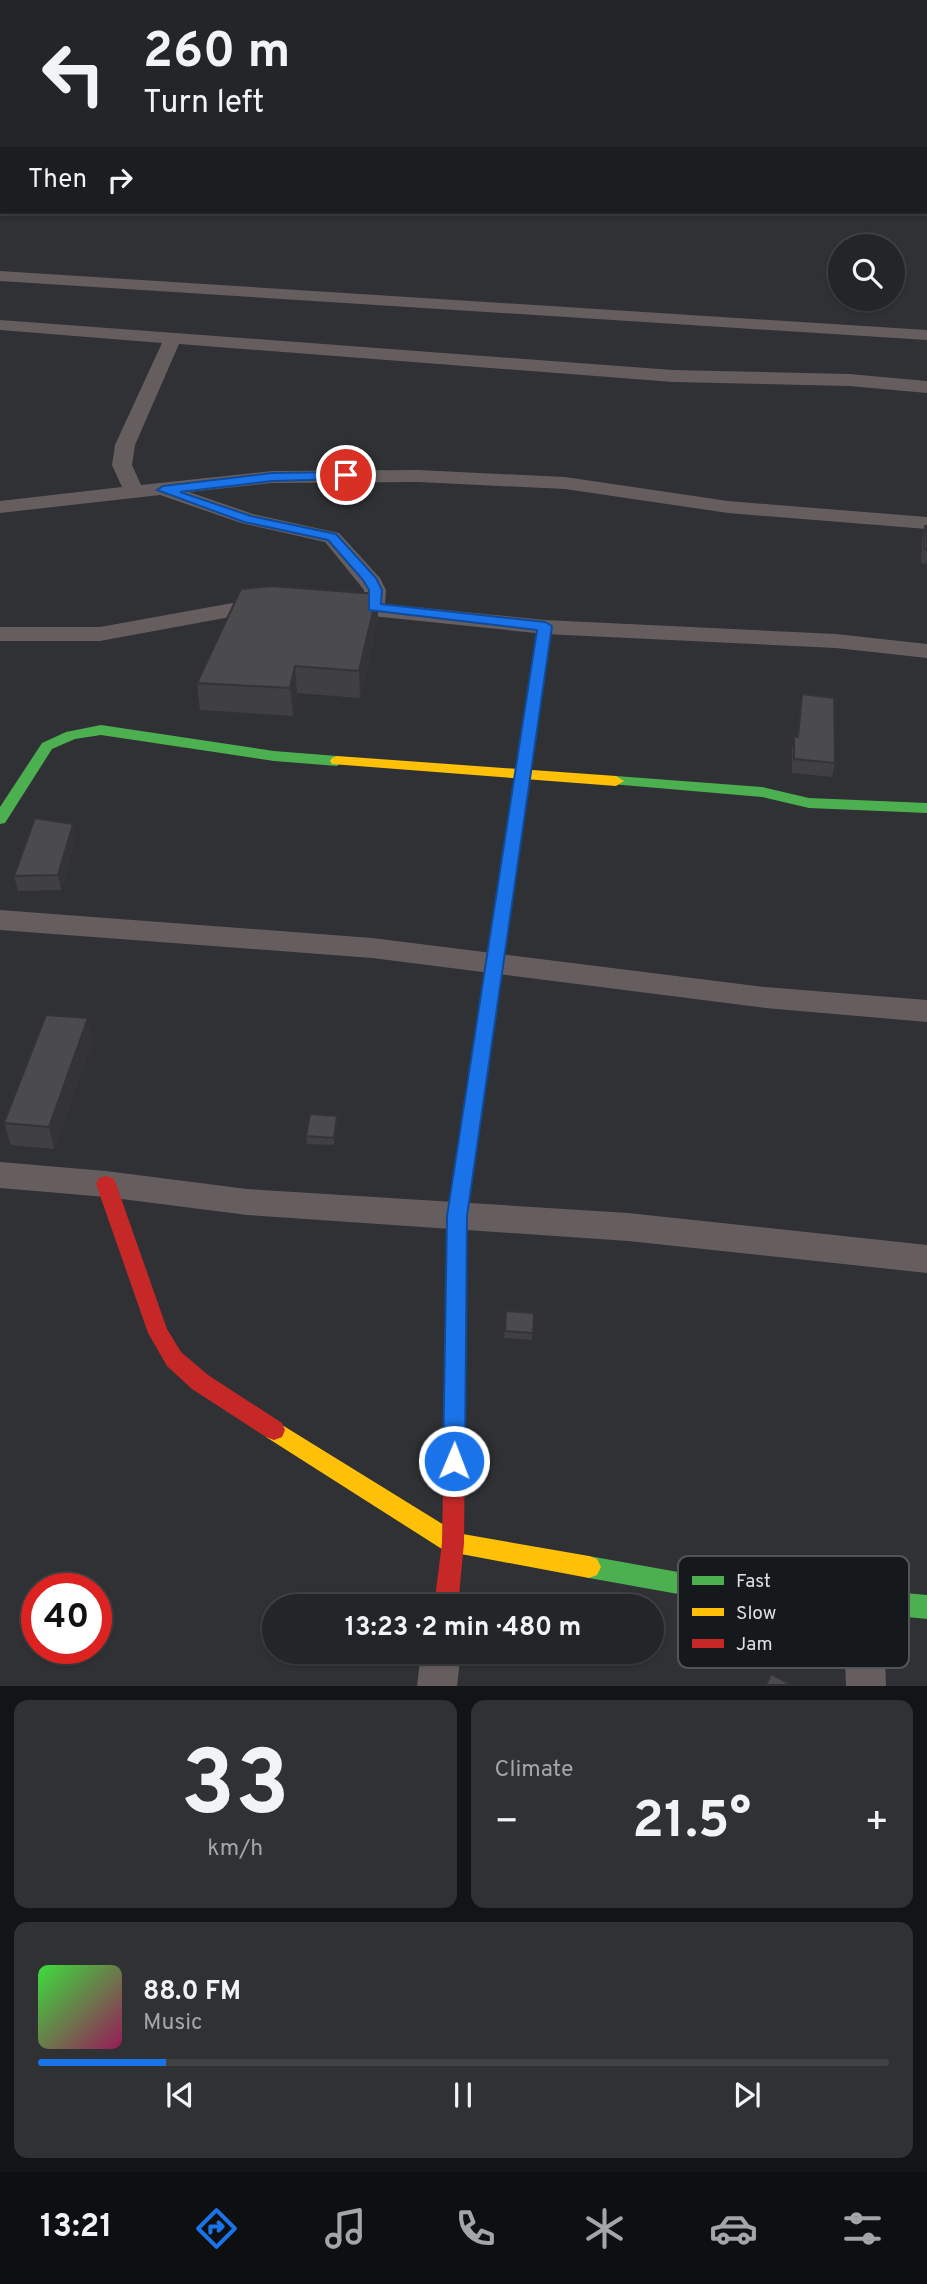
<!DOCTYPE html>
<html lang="en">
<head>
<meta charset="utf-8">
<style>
	:root { --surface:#232527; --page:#2f3133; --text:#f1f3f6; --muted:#a3a5a7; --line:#404244; --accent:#1a73e8 }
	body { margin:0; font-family:Overpass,sans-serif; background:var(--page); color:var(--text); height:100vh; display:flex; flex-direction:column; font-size:26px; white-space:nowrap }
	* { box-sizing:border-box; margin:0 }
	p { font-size:23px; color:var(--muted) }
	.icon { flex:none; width:38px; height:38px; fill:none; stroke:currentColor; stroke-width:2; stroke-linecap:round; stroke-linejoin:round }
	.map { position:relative; height:1686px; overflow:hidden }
	.panel { display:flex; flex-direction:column; gap:14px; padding:14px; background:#131415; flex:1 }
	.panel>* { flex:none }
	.hud { position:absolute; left:0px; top:0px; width:928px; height:214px; box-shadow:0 2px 5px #0004,0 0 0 2px var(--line); background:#232527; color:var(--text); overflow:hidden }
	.controls { position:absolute; left:828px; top:234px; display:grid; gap:14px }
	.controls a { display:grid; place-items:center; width:77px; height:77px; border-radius:50%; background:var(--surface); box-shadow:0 2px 5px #0004,0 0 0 2px var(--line); font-size:35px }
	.speed { position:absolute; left:21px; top:1573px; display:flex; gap:14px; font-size:35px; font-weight:700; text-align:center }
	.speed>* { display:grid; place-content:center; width:91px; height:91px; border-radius:50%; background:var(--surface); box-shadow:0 2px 5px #0004,0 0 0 2px var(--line); line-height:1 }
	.speed .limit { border:10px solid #d22; background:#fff; color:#111 }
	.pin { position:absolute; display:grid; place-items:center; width:60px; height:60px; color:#fff; margin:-30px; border:4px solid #fff; border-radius:50%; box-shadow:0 2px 7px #0007 }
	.me { position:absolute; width:77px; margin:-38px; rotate:1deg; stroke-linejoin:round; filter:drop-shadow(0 0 5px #0008) }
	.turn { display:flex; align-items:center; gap:24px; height:147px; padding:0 28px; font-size:32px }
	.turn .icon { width:91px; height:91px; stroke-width:2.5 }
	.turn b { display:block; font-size:49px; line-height:60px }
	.then { display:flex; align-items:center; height:66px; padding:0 28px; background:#0003; gap:14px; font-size:26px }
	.big { font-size:52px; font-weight:700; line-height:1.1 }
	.panel .tile { flex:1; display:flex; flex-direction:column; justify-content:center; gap:10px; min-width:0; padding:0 24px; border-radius:14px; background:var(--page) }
	.panel .dial { align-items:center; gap:0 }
	.dial b { font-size:91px; line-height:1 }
	.song { display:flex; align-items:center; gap:21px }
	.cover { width:84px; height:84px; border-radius:10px; background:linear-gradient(135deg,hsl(120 70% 55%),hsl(330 70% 35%)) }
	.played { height:7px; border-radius:4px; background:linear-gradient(90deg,var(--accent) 15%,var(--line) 15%) }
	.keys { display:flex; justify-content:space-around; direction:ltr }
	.heat { display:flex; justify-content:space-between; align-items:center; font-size:38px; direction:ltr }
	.panel .tiles { flex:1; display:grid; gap:14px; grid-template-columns:1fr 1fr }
	.tile:last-child { grid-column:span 2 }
	.trip { position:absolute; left:262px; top:1594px; width:402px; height:70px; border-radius:35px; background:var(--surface); box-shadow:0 2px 5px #0004,0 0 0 2px var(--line); font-weight:700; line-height:70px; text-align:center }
	.tabs { display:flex; height:112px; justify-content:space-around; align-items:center; background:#0e0f10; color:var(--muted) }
	.tabs .icon { width:49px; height:49px }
	.tabs .on { color:var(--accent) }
	.tabs b { font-size:32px; color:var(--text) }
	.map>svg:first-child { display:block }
</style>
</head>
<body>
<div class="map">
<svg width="927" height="1686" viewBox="0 0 927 1686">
	<rect width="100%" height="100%" fill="#2f3134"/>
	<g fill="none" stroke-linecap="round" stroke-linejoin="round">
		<path fill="#19556c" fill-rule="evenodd" d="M926,35H927V49H926Z"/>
		<path fill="#665d5e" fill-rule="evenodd" d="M926,18H927V22H926Z"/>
		<path fill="#665d5e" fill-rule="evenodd" d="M267,0H287L266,2Z
			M0,7H2V15H0Z
			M0,43L2,44V54L0,53Z
			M2,71V82H0V72Z
			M0,271L927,330V340L0,281Z
			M0,320L673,370L849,374L927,381V393L849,386L673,382L179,344L135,445L132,465L141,485L272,471L418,470L565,477L728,501L927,517V529L728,513L565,489L418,482L272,483L189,492L253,514L339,533L380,578L386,590L385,604L545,620L836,634L927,644V658L836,648L545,634L343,613L335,611L332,606L335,601H363L364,590L325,542L241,523L160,495L0,513V501L122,487L112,465L115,445L162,343L0,330Z
			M266,597L274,599L277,604L274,609L100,641H0V627H100Z
			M0,910L372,938L765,987L927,1000V1022L765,1008L372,958L0,930Z
			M0,1162L106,1171L247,1189L628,1213L927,1245V1273L628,1241L247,1215L106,1197L0,1188Z
			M863,1579L877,1584L883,1598L886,1686H846L843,1598L849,1584Z
			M421,1652H461L457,1686H417Z"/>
		<path fill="#4caf50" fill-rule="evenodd" d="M545,623L552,627L526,807L518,812L510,807L538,627Z
			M101,725L274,751L337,756L344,761L337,766L274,761L101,735L75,739L52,749L5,823L0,824V807L42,743L66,732Z
			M616,776L762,787L809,798L927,803V813L809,808L762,797L611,784L608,781Z
			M589,1556L678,1572L927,1595V1619L678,1594L589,1578L581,1575L577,1567L581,1559Z"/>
		<path fill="#ffc107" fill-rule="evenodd" d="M337,756L616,776L624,781L616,786L332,764L330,761L332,758Z
			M518,802L526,807L467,1216L466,1330L463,1336L456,1339L449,1336L446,1330L447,1216L510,807Z
			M274,1420L457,1533L589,1556L597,1559L601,1567L597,1575L589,1578L445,1551L266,1437L263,1430L266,1423Z"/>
		<path fill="#c62828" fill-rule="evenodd" d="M106,1176L113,1178L116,1184L167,1329L181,1352L208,1375L282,1423L285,1430L282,1437L274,1440L266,1437L192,1389L167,1366L148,1333L96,1184L99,1178Z
			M456,1321L463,1324L466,1330L464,1543L458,1606H434L442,1543L446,1330L449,1324Z"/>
	</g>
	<path fill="#404043" d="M925,526H927V564L921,563L922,540Z
		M377,594L378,620L360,698L297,693L293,716L200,710L197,683Z
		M802,694L835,763L832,777L792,773V751L794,736H797Z
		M76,839L61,890L18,891L14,876Z
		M88,1018L93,1040L54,1149L11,1145L4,1123Z
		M337,1116L338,1124L334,1145L307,1144L306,1136Z
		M506,1311L534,1313L532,1340L504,1338Z"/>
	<path fill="#343437" d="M125,0H148L141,2H119Z
		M377,594L378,620L360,698L359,671Z
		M295,666L297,693L293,716L290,688Z
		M73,824L76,839L61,890L58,875Z
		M88,1018L93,1040L54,1149L49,1127Z
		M337,1116L338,1124L334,1145V1138Z"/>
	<path fill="#4b4b4e" stroke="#343437" stroke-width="2" d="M65,0H125L119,2H68Z
		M925,526H927V549H924Z
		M271,586L377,594L359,671L295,666L290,688L197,683L241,589Z
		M802,694L834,698L835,763L794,759V736L798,737Z
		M35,818L73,824L58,875L14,876Z
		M46,1015L88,1018L49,1127L4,1123Z
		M310,1114L337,1116L334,1138L306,1136Z
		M506,1311L534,1313L533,1333L505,1331Z
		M771,1674L792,1685H766Z"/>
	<path fill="#1a73e8" stroke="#114b97" stroke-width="2" d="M272,473L346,472L352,475L346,479L272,481L180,492L251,516L336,534L376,578L382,590L381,604L545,622L552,626L467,1216L465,1461L462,1468L454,1471L446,1468L443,1461L447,1216L537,630L369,610V590L363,580L328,540L244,522L157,490L163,486Z"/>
	<rect x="678" y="1556" width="231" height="112" rx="10" fill="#16191b" stroke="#515557" stroke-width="2"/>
	<rect x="692" y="1576" width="32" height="9" fill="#4caf50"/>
	<rect x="692" y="1608" width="32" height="8" fill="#ffc107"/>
	<rect x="692" y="1639" width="32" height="9" fill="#c62828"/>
	<g font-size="19" fill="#dce0e4">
		<text x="736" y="1587">Fast</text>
		<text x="736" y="1619">Slow</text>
		<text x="736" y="1650">Jam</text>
	</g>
</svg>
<div class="controls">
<a><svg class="icon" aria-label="search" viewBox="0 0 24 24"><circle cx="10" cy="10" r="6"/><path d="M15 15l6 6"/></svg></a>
</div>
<div class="speed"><div class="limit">40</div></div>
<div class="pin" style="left:346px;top:475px;background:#d93025"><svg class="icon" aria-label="arrive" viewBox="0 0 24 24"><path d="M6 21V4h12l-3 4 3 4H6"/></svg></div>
<svg class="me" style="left:454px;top:1461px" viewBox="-20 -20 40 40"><circle r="17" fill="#1a73e8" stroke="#fff" stroke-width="3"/><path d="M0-11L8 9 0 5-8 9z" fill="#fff"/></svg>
<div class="trip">13:23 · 2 min · 480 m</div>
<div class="hud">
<div class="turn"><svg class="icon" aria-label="left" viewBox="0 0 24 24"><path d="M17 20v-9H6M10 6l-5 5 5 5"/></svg><div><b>260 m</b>Turn left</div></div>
<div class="then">Then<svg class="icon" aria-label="right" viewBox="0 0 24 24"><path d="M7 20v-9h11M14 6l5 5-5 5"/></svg></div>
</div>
</div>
<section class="panel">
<div class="tiles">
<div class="tile dial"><b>33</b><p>km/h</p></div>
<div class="tile"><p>Climate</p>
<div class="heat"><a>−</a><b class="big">21.5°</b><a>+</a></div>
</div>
<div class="tile">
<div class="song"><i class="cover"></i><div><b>88.0 FM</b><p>Music</p></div></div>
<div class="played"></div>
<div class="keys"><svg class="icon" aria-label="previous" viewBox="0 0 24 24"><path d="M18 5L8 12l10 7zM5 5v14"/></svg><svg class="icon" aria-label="pause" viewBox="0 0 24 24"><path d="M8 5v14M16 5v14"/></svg><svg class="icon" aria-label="next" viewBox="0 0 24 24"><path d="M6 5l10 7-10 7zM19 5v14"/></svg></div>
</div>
</div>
</section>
<nav class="tabs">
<b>13:21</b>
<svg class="icon on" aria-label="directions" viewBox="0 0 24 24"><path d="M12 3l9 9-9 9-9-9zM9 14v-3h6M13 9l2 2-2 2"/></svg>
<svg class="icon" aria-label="music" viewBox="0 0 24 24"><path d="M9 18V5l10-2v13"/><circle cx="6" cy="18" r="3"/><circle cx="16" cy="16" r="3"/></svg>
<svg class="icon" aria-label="phone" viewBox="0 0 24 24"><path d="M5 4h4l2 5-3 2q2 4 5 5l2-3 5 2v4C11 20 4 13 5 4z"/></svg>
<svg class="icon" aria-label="climate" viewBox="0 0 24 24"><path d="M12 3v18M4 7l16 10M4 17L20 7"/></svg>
<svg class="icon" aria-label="car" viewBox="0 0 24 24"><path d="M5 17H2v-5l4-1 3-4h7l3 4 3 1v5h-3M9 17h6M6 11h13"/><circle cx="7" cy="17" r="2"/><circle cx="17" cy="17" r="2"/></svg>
<svg class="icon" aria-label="filters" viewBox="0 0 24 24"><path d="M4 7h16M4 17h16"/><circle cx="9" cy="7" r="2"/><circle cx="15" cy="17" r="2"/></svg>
</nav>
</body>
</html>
